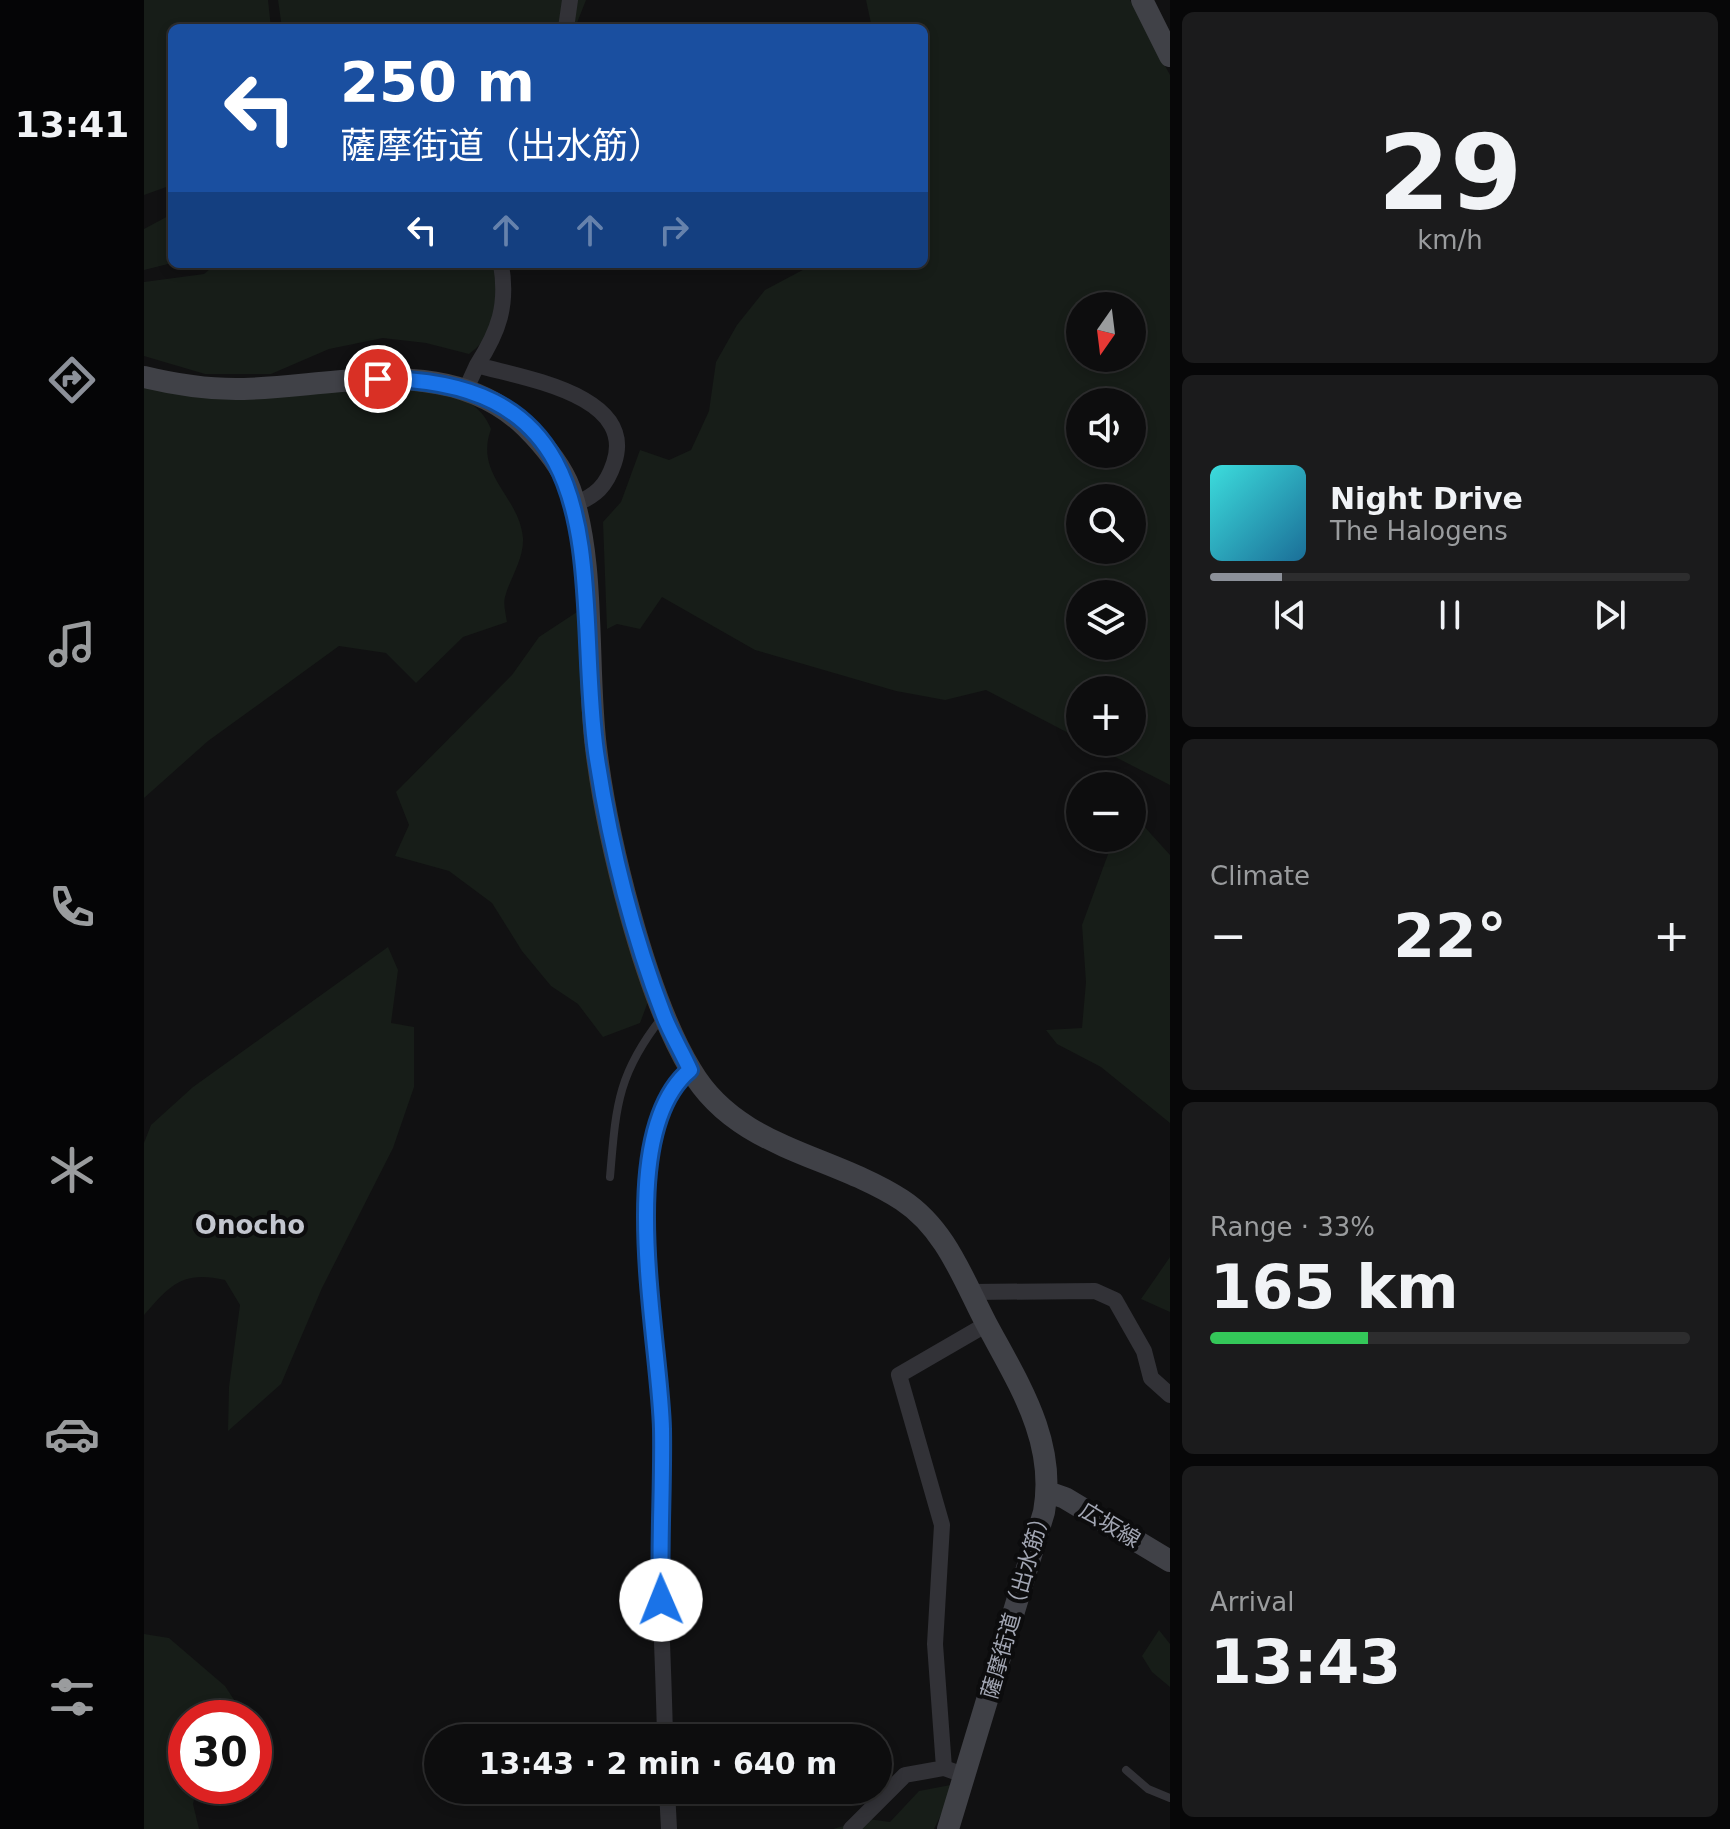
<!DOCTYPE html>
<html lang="en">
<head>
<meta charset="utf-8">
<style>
	:root { --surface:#0d0d0e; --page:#1b1b1c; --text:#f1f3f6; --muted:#9a9c9e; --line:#2d2d2e; --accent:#8c9099 }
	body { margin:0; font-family:"DejaVu Sans","Noto Sans JP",sans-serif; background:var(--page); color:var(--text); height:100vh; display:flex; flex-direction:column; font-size:30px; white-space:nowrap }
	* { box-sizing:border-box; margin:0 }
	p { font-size:26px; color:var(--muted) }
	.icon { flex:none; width:44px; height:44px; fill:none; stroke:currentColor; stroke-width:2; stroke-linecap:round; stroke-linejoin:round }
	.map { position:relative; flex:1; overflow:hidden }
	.panel { display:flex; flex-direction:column; gap:12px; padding:12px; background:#070708; width:560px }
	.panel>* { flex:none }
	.banner { position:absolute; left:24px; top:24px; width:760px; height:244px; border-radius:12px; box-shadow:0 4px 12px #0003,0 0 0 2px var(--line); background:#1a4fa0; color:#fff; overflow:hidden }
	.needle { width:52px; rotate:194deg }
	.controls { position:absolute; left:922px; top:292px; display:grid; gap:16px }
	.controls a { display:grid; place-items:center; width:80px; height:80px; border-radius:50%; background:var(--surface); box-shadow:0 4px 12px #0003,0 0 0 2px var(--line); font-size:40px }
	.speed { position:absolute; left:24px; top:1700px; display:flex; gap:16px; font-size:40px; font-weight:700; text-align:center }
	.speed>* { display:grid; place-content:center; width:104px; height:104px; border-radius:50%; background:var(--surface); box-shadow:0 4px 12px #0003,0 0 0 2px var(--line); line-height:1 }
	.speed .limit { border:12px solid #d22; background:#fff; color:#111 }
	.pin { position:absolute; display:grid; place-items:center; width:68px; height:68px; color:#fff; margin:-34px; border:4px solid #fff; border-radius:50%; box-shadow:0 2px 8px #0007 }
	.me { position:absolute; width:88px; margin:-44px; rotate:359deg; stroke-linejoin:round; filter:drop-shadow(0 0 6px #0008) }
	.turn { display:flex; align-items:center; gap:28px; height:168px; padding:0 40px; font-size:36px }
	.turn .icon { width:104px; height:104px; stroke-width:2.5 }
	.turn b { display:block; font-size:56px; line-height:68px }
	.lanes { display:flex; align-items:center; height:76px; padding:0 40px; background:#0003; justify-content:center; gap:40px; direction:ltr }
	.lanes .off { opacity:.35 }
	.big { font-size:60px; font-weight:800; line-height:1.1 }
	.panel .card { flex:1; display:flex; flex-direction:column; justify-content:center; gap:12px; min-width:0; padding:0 28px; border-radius:12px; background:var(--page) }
	.panel .dial { align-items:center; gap:0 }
	.dial b { font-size:104px; line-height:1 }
	.song { display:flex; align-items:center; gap:24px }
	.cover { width:96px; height:96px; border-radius:12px; background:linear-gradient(135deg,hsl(180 70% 55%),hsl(200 70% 35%)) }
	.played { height:8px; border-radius:4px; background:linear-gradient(90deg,var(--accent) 15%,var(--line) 15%) }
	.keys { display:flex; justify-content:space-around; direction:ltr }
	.heat { display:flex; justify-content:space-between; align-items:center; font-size:44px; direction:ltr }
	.charge { height:12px; border-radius:6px; background:linear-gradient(90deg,#34c759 33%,var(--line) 0) }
	.trip { position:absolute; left:280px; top:1724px; width:468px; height:80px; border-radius:40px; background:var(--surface); box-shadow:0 4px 12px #0003,0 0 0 2px var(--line); font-weight:800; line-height:80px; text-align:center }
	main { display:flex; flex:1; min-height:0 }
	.tabs { display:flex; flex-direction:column; width:144px; justify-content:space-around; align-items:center; background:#050506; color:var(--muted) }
	.tabs .icon { width:56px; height:56px }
	.tabs .active { color:var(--accent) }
	.tabs b { font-size:36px; color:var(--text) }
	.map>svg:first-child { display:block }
</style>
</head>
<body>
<main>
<nav class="tabs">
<b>13:41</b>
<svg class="icon active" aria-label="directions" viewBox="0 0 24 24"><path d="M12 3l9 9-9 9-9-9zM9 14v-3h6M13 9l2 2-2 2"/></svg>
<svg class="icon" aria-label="music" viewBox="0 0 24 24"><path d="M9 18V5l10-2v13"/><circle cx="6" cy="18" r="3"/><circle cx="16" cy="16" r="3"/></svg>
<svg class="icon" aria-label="phone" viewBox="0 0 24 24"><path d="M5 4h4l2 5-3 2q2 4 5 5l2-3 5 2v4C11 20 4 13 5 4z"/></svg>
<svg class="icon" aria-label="climate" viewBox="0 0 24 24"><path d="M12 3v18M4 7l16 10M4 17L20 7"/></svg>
<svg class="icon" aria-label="car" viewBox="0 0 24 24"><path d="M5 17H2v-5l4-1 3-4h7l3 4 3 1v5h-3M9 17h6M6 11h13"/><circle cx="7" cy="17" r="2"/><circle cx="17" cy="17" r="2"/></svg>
<svg class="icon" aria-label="filters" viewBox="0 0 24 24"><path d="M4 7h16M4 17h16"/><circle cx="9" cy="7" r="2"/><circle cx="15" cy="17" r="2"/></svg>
</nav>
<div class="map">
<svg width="1026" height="1829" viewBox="0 0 1026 1829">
	<rect width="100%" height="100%" fill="#111112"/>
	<path fill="#171d18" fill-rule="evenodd" d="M0,0H124L127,28H28V185L0,195Z
		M134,0H442L431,28H138Z
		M722,0H986L1026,75V785L942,742H988V690H936V739L842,690L801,700L752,691L611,650L518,597L496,629L473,624L463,629L459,522L477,502L496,450L525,460L547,450L565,411L572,362L593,325L621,290L670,264H780V28H728ZM936,306H988V358H936ZM936,402H988V454H936ZM936,498H988V550H936ZM936,594H988V646H936Z
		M28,214V263L0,270V229Z
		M72,264H351C356,296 354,334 325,354L282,343L239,338L185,349L127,374H61L0,356V282L60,274Z
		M0,388H243C281,389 332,389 347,429C330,476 375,495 379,538C380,559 366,578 361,597C359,604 362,615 363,622L319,637L272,683L242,653L195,646L64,741L0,798Z
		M436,610L505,999L496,1023L459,1037L434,1004L407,986L378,951L348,903L305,871L251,856L265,825L252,792L368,675L395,637Z
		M988,813L1026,855V1123L957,1067L913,1044L902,1030L938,1028L942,982L938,925L970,838H988Z
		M244,947L254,970L247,1023L270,1027V1087L249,1148L178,1288L137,1384L84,1431L85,1387L96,1305L81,1280C39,1270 26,1285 0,1315V1143L7,1125L49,1087Z
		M1026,1257V1312L997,1299Z
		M1015,1630L1026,1644V1687L1008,1672L998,1656Z
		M0,1634L25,1638L81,1686L98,1712L95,1718H42V1786H53L49,1804L55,1829H0Z
		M812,1784L790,1829H689L724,1819L746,1822L775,1791Z"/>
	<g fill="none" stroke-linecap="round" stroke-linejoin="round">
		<path stroke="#323237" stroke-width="8" d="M466,1177C472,1106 473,1074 519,1016
			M982,1770L1004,1789L1026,1798"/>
		<path stroke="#323237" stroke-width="16" d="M422,28L426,0
			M333,365C355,331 364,305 357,264
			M322,389L333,365C377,378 493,394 470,463C462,487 452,495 430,505
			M827,1292L951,1291L971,1300L1000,1351L1007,1378L1026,1395
			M521,1738C520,1683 517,1629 516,1574C515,1525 519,1477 518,1428C515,1338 470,1133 546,1070
			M820,1775L800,1768L791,1644L798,1525L755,1375L843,1324
			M523,1790L525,1829
			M707,1829L761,1775L800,1768"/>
		<path stroke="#404147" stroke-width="22" d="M998,0L1026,56
			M0,377C33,385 66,390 100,389C195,386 306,353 382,427C400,445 417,465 426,489C452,561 442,669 452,748C463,838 501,994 547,1070C593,1149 687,1154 758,1200C802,1229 819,1279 842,1323C874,1383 913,1441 900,1512L804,1829
			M904,1492L921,1498L1026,1561"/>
	</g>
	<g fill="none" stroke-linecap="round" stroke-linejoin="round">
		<g stroke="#114b97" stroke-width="20">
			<path id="route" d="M234,379C482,379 429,583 452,752C465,840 488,933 520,1016C527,1034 538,1052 546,1070C469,1134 516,1339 518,1429C519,1486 515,1543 517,1600"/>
		</g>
		<use href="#route" stroke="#1a73e8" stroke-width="14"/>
	</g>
	<g text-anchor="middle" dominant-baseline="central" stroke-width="8" stroke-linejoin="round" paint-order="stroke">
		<g font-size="22" fill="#a2a6b3" stroke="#0c0c0d">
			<text transform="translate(966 1525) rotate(31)">広坂線</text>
			<text transform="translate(872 1603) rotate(-74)">薩摩街道（出水筋）</text>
		</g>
		<g font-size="26" font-weight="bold" fill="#c3c6cf" stroke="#0c0c0d">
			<text x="106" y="1225">Onocho</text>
		</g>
	</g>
</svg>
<div class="controls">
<a><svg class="needle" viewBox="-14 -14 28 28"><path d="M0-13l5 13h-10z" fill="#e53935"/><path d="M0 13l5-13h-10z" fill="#9a9c9e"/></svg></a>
<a><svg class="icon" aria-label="sound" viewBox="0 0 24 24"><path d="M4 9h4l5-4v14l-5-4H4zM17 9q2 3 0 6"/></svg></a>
<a><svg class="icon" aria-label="search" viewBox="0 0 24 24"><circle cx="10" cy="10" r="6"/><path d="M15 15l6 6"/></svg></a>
<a><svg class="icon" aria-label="layers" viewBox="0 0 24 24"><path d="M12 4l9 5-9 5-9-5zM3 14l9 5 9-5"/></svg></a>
<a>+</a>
<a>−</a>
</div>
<div class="speed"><div class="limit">30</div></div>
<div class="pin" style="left:234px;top:379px;background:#d93025"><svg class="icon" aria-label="arrive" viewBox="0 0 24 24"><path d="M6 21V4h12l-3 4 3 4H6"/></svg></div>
<svg class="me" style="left:517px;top:1600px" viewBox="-20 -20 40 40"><circle r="19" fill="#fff"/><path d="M0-13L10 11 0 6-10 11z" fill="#1a73e8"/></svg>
<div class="trip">13:43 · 2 min · 640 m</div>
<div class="banner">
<div class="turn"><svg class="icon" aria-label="left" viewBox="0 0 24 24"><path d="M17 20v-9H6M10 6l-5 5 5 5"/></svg><div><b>250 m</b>薩摩街道（出水筋）</div></div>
<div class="lanes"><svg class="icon" aria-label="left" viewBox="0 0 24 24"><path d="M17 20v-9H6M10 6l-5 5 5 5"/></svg><svg class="icon off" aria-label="ahead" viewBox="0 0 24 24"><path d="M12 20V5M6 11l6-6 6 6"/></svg><svg class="icon off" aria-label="ahead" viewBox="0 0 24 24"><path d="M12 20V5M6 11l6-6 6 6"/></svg><svg class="icon off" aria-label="right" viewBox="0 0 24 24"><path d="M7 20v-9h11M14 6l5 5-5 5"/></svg></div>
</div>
</div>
<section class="panel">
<div class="card dial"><b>29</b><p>km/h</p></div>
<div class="card">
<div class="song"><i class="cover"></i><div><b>Night Drive</b><p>The Halogens</p></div></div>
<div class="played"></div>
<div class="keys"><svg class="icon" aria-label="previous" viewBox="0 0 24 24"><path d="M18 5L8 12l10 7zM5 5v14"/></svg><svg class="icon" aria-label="pause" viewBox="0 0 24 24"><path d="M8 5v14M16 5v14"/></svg><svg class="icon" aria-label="next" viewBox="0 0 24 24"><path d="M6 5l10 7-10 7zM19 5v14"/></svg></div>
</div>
<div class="card"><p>Climate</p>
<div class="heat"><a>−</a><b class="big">22°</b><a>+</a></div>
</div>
<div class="card"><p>Range · 33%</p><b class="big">165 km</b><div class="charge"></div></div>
<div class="card"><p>Arrival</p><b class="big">13:43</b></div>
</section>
</main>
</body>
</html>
